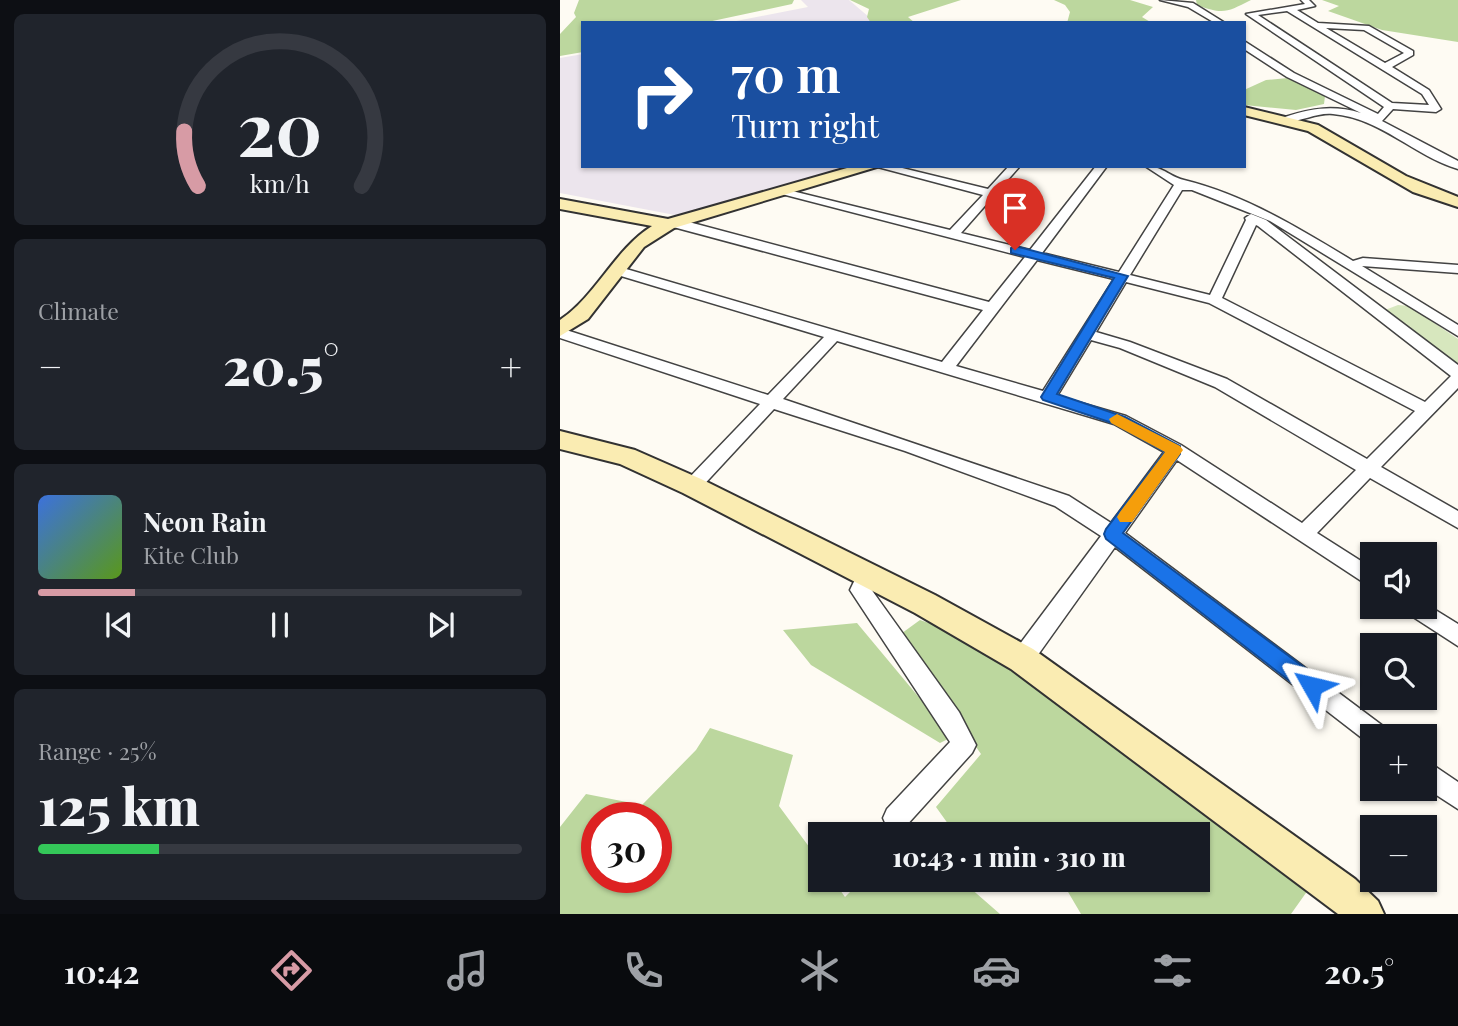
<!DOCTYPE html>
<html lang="en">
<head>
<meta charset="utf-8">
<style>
	:root { --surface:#171b24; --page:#20242c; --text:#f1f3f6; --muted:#9ea1a6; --line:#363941; --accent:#d79ba5 }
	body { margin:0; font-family:"Playfair Display",serif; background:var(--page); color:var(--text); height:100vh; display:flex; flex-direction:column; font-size:26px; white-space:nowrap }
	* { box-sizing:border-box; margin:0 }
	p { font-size:23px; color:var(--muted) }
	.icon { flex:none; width:38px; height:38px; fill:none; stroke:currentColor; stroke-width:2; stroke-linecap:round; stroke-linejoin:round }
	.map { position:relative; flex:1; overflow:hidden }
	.drawer { display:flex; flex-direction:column; gap:14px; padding:14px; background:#0d0f14; width:560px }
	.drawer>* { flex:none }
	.hud { position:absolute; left:21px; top:21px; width:665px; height:147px; border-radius:0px; box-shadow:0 2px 5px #0004; background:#1a4fa0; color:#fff; overflow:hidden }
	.buttons { position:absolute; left:800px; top:542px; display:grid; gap:14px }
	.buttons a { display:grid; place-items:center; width:77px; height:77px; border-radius:0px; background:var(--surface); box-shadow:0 2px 5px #0004; font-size:35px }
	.speed { position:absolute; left:21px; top:802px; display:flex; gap:14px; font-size:35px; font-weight:700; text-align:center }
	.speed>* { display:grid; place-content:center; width:91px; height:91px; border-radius:50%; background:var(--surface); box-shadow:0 2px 5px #0004; line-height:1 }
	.speed .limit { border:10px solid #d22; background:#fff; color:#111 }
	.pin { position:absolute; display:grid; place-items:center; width:60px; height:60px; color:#fff; margin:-72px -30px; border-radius:50% 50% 50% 0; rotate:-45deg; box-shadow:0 0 7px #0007 }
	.pin .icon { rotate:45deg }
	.me { position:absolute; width:77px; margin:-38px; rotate:307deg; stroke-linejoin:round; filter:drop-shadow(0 0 5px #0008) }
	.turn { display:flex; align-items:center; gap:24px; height:147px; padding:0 35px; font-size:32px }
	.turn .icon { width:91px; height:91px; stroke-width:2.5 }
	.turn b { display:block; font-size:49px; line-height:60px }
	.big { font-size:52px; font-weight:800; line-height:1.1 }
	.drawer .widget { flex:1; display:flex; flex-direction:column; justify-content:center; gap:10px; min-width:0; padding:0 24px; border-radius:10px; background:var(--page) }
	.drawer .dial { align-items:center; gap:0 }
	.dial svg { height:182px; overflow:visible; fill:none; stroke:var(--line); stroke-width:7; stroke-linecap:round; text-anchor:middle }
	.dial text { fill:var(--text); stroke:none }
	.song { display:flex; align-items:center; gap:21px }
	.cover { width:84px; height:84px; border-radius:10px; background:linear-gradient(135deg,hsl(220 70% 55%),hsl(90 70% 35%)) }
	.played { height:7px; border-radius:4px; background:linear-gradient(90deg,var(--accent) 20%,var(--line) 20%) }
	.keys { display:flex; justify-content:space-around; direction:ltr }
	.heat { display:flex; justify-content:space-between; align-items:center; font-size:38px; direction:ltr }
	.charge { height:10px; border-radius:5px; background:linear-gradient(90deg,#34c759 25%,var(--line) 0) }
	.trip { position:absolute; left:248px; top:822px; width:402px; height:70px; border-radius:0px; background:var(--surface); box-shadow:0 2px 5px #0004; font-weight:800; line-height:70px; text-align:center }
	.tabs { display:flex; height:112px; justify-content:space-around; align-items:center; background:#090b0e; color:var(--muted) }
	.tabs .icon { width:49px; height:49px }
	.tabs .active { color:var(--accent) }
	.tabs b { font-size:32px; color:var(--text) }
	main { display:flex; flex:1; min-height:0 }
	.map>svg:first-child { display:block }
</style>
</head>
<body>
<main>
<section class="drawer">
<div class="widget dial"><svg viewBox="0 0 100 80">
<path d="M14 69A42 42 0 1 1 86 69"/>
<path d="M14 69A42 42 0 0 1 8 45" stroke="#d79ba5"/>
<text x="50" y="56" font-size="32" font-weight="700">20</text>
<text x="50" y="72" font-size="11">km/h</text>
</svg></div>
<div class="widget"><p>Climate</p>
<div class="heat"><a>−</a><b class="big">20.5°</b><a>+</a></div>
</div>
<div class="widget">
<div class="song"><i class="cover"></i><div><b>Neon Rain</b><p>Kite Club</p></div></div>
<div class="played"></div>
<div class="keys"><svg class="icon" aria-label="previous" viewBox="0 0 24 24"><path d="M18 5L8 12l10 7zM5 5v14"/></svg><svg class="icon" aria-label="pause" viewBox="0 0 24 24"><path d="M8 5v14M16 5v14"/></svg><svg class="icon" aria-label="next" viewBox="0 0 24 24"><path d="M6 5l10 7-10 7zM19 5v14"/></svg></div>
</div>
<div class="widget"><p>Range · 25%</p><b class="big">125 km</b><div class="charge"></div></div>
</section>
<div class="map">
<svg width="898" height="914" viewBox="0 0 898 914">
	<rect width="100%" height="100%" fill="#fefbf3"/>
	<path fill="#ece5ed" d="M241,0H289L316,23H166L248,7Z
		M23,54V166H298L120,216L0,193V58Z"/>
	<path fill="#d7e7be" d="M838,305L849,306L898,339V368L825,310Z"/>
	<path fill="#bcd79e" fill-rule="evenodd" d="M19,0H234L232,4L143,23H23V52L0,56V34L16,17L14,13Z
		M290,0H401L348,17L355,23H311L307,17L309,9Z
		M494,0H570L593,7L582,17L592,23H507L510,12L505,5Z
		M636,0H691C667,12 664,15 637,5Z
		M762,0H898V42L822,30L768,11L779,6Z
		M728,78L765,96L764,104L736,110L684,105V90L706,80Z
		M360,620L416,639L748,890L731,914H521L501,880H639V835H396L376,807L421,754L338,636Z
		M297,623L392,737L380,743L251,665L223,630Z
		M150,728L233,755L219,806L261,863V880H273L285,897L302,880H401L440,914H0V827L26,794L82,805L136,750ZM37,817H96V877H37Z"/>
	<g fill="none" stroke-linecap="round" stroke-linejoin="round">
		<g stroke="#434343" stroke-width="3">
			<path id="street" d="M600,0L633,3L665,23H655L628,7Z
				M741,0H749L755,6L737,10L758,23L809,26L853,51V55L832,67L869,90L881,109L876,112L833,109L822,121L898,161V169C854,156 821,118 773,114C756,112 741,123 725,121V117C752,108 774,105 801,113L727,77L684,49V41L734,73L818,114L824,107L686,14L745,4ZM727,11L862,94L869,105L832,103L698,15ZM766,28L804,30L844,53L825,63Z
				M314,166H334L428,189L449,166H460L401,233L470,250L536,166H547L482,253L559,272L614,185L585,166C603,166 608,176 624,180C685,195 739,228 793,261L803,258L898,265V273L802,266L898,325V336L710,221L632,190H622L570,275L650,295L686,220L685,218L691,214L706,220L898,365V388L821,467L898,511V528L810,478L757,533L812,568V588L617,460L565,533L827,729L831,737H812L811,745L555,547L470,666L462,669L454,666L451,659L454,652L541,536L495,506L345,451L214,409L138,491H126L123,486L126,481L200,404L0,338V328L208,395L264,337L51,273V267L56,266L382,362L423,310L102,224L108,220L125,221L429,302L465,257L214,192L220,188L390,230L423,195ZM696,225L698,226L891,376L865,402L662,298ZM477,260L554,279L483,391L396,366ZM566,282L649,303L855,411L807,459L667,379L570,342L536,332ZM531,340L560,348L655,387L796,470L742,523L621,445L566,416L497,396ZM277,341L554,424L604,452L551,523L509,496L223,399Z
				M307,567L314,569L317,575L311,589L399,712L416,745L412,753L345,827L336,831L327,827L323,818L327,809L390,742L290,590L300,569Z
				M864,603L898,624V646L847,613L844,607H864Z
				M864,759L898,782V809L864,787Z"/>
		</g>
		<g stroke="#323232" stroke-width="4">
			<path id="secondary" d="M684,107L758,125L846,176L898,197V207L853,192L748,131L684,115Z
				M294,166H320L114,228L84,247L28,319L0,336V320C37,295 54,250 92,226L0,209V199L108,219Z
				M0,431L75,450L141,479L375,595L473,649L795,879L818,901L824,914H778L451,669L355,613L123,493L60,464L0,449Z"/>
		</g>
		<use href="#street" fill="#fff" fill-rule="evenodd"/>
		<use href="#secondary" fill="#faecb2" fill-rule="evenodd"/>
	</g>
	<path fill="#1a73e8" stroke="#114b97" stroke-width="2" d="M455,246L568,276L497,394L565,417L620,446V454L563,533L760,679L763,686L760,693L752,696L745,693L546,539L544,534L546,529L605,452L555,424L483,400L481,397L554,278L451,253V248Z"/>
	<path fill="#f59e0b" d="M557,414L620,446L623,450L572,522H560L557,517L560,512L605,452L551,423L549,419Z"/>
</svg>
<div class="buttons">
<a><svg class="icon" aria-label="sound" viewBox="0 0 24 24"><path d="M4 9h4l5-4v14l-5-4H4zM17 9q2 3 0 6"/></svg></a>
<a><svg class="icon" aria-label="search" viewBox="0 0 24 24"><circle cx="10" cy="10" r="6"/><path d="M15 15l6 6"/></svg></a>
<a>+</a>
<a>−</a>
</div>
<div class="speed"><div class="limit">30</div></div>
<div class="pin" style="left:455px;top:250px;background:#d93025"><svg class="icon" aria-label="arrive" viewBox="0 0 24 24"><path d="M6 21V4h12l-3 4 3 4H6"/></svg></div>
<svg class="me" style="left:752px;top:686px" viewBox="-20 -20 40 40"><path d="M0-17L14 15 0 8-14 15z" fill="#1a73e8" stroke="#fff" stroke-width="4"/></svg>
<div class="trip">10:43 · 1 min · 310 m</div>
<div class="hud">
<div class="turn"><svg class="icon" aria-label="right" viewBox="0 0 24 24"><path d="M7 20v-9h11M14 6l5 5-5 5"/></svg><div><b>70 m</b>Turn right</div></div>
</div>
</div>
</main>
<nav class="tabs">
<b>10:42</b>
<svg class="icon active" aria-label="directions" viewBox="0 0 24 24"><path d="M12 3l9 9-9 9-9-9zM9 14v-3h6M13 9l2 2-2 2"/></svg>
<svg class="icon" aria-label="music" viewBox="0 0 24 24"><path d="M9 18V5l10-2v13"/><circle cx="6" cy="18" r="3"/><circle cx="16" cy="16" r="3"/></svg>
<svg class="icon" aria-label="phone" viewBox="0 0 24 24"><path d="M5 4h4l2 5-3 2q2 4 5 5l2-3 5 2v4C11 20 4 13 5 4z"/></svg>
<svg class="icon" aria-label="climate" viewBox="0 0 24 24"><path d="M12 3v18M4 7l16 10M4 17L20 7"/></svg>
<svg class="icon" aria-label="car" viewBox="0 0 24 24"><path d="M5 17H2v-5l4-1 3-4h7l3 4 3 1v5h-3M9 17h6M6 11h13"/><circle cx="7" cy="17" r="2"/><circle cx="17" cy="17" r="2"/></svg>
<svg class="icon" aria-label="filters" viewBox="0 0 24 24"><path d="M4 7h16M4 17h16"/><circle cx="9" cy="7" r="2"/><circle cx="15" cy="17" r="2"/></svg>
<b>20.5°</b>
</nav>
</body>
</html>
